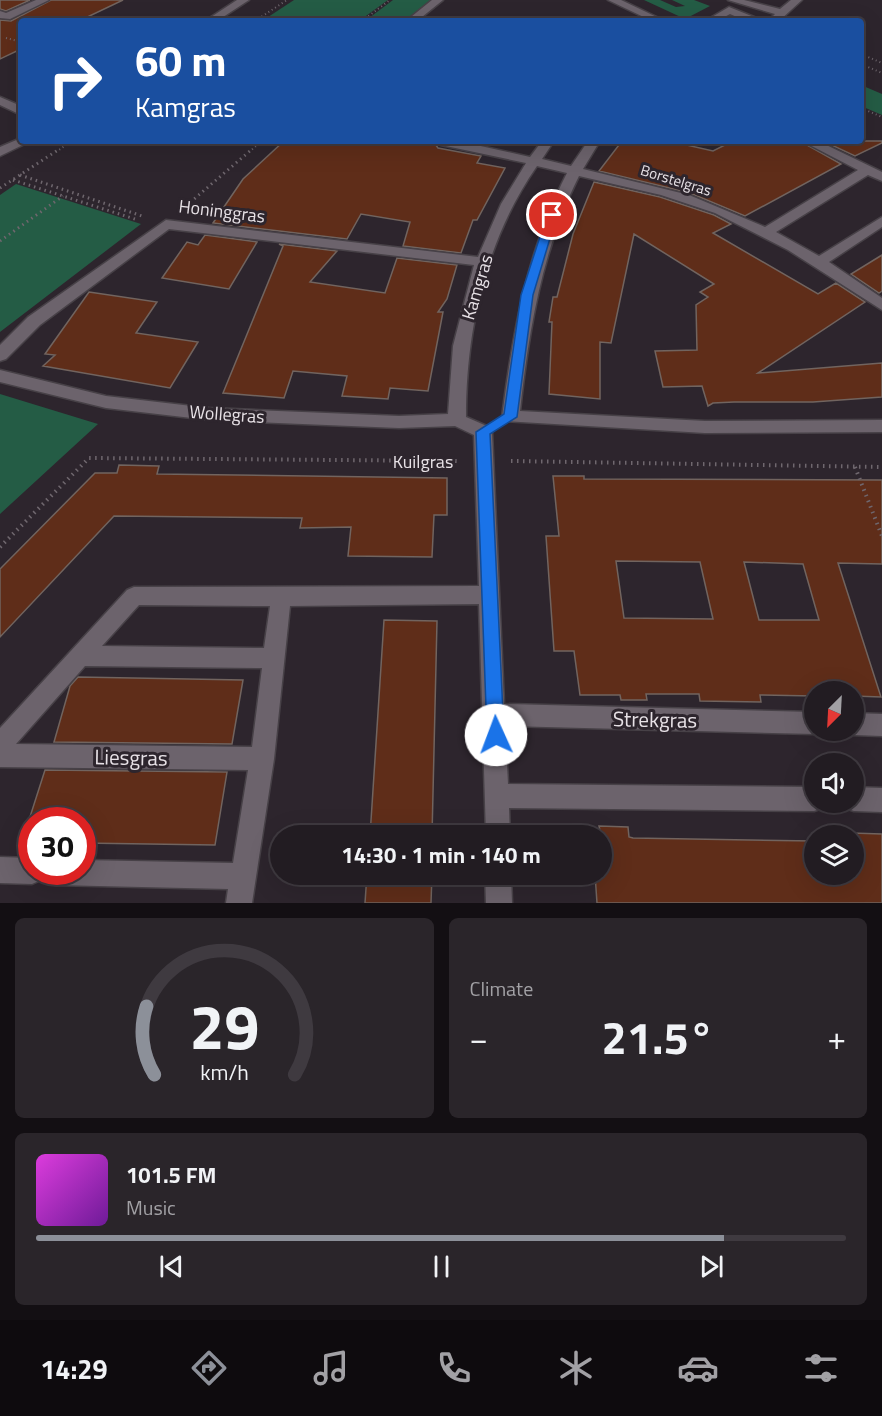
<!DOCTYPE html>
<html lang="en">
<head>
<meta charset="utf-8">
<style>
	:root { --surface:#221c22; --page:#2a252a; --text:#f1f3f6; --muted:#a2a1a5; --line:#3f3a40; --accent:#8c9099 }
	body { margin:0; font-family:"Titillium Web",sans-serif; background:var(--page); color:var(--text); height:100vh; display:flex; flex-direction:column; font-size:22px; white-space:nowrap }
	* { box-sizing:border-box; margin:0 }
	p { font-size:20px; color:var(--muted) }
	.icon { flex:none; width:33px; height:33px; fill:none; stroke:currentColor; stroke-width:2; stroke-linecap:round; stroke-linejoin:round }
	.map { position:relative; height:903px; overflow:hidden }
	.details { display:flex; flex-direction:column; gap:15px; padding:15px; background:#130f13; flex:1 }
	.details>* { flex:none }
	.guide { position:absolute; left:18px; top:18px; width:846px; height:126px; border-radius:6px; box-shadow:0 6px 24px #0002,0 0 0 2px var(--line); background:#1a4fa0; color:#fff; overflow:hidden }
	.needle { width:39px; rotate:204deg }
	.buttons { position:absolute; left:804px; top:681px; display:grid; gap:12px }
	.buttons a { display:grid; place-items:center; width:60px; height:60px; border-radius:50%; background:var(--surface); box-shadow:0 6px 24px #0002,0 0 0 2px var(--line); font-size:30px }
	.speed { position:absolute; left:18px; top:807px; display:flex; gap:12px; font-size:30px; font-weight:700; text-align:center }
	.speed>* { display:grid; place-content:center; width:78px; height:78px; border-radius:50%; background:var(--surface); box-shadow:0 6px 24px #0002,0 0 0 2px var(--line); line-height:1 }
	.speed .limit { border:9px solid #d22; background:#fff; color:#111 }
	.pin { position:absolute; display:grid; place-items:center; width:51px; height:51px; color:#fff; margin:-26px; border:3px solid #fff; border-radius:50%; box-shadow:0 2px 6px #0007 }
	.me { position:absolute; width:66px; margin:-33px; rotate:358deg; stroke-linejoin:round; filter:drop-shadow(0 0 4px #0008) }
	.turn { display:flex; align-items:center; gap:21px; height:126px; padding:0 18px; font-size:27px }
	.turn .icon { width:78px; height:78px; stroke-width:2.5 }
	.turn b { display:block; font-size:42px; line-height:51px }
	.big { font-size:45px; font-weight:700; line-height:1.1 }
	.details .card { flex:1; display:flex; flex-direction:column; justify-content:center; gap:9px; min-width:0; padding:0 21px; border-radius:9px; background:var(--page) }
	.details .dial { align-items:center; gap:0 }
	.dial svg { height:156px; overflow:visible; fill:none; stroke:var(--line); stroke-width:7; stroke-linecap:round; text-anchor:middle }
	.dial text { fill:var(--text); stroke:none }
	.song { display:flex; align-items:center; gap:18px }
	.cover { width:72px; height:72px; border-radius:9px; background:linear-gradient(135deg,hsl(300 70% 55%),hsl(280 70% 35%)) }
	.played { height:6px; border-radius:3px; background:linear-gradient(90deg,var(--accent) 85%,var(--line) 85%) }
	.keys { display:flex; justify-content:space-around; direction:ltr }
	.heat { display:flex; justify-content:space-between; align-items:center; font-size:33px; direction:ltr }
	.details .tiles { flex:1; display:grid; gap:15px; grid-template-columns:1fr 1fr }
	.card:last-child { grid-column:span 2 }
	.trip { position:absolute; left:270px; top:825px; width:342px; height:60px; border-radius:30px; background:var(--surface); box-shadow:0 6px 24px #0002,0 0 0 2px var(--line); font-weight:700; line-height:60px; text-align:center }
	.dock { display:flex; height:96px; justify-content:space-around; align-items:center; background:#0e0b0e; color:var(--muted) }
	.dock .icon { width:42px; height:42px }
	.dock .current { color:var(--accent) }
	.dock b { font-size:27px; color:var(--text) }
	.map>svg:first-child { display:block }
</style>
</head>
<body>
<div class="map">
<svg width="882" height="903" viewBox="0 0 882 903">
	<rect width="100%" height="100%" fill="#2d252d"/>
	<path fill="#245c45" d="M294,0H388L359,21H262Z
		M393,0H432L405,21H365Z
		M644,0H660L676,7L685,6L672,0H694L710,6L685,19Z
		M861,85L882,94V115L861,106Z
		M16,184L141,224L0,332V195Z
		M0,394L98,424L0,514Z"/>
	<path fill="#5f2d19" stroke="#71645f" stroke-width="1.5" fill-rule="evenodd" d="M0,0H30L6,11L0,9Z
		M51,0H123L79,21H21V49L0,59V20L11,21Z
		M284,141H433L438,148L481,156L477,163L505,168L477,220H473L461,253L403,246L410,222L361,214L347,239L213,223L243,179Z
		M622,141H669L713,151L733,141H800L841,164L745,216L690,193L599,171Z
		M823,141H882V143L855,156Z
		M594,182L660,197L714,215L731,224L713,233L818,294L836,283L865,302L758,373L882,363V397L813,402H734L713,403L708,406L702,386L663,387L655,351L697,350L696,305L708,297L700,292L714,284L634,234L611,343L600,342V399L549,394L552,322H549L553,297H557L573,234Z
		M205,235L257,242L229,289L162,278L187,242L198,245Z
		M279,244L337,251L310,282L385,293L397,258L457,265L447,299L438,312H443L428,391L390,388L388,399L342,396L347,376L293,371L284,398L223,393L283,246Z
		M882,255V291L879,293L851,274Z
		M89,292L157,302L136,333L198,342L170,388L43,366L55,355L45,354Z
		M119,465L159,466L157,474L447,478V515H434L432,557L348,556L351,527L300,528L302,518L114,516L0,637V569L95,473H117Z
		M553,476H584V479L882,480V564L838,563L881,697L854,696V692H814V696L760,695L761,702L700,701L699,694H646L647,700H621L620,695H580L574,651H554L546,536H559ZM616,561L700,562L713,619L624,618ZM744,562L803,564L819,620H759Z
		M384,620L437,621L432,836H370Z
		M78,677L243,680L232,744L54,742L70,686Z
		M45,770L227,772L215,845L82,843V820H29Z
		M599,826L628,827L629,837L633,838L814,841V874H854V842L852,833L882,834V903H597L595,874H602V836H594L601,835Z
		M367,874H432L431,903H365Z"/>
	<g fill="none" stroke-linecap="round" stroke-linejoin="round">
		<g stroke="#474147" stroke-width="3">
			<path id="minor" d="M36,0H49L10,19L0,18V11L6,13Z
				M237,0H249L217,21H205Z
				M432,0H443L417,21H406Z
				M608,0H621L665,21H652Z
				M728,0H744L780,9L791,0H802L779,21L769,20L775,14Z
				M729,7L759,19L760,21H746L730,14L717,21H705Z
				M0,97L21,106V115L0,105Z
				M21,138V141H31L0,156V147Z
				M435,141H458L530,157L542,141H554L542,159L571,166L588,141H600L583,169L689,195L765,227L858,170L802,141H818L882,172V181L868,175L776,232L819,256L882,217V227L829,262L882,298V310L788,250L715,213L661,195L579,176C542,250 529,329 520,411L705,421L882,420V432L705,433L505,421L502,417C513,331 527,251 567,173L537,166C486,239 466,329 466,417L489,427L492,432L504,704L814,712V730H822L814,734L505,726L508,784L814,787V802H825L823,808L814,811L509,808L510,836H486L479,604L290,606L274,759L252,903H226L228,889L55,885L46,881L43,875L41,880L32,884L0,883V857L32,858V872H82V860L233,863L248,770L0,767V728L127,590L134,587L479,586L474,435L455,426L399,428L209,420L106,408L0,382V370L106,396L209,408L399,416L448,414L453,346L474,265L169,229L40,325L6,359L0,361V345L28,317L166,220L478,257L501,204L526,163L441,145ZM139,605L270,606L264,648L102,646ZM85,666L262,668L252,747L16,744Z
				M854,713L882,714V736L854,735L846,732L854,730Z
				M854,787L882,788V812L854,811L845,808L843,802H854Z
				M485,874H511L512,903H486Z"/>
		</g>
		<path stroke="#6f676e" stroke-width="2" stroke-dasharray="1 3" stroke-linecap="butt" d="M255,21L287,0
			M362,21L390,0
			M6,38L21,42
			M861,54L882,63
			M861,64L882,73
			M861,108L882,117
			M56,152L72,141
			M249,152L262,141"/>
		<path stroke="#6f676e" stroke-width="3" stroke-dasharray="1.5 4" stroke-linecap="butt" d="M20,175L142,216
			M13,180L138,220
			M0,188L58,150
			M186,206L251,150
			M0,241L63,196"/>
		<path stroke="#6f676e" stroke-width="4" stroke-dasharray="1.5 4.5" stroke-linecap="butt" d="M511,461L882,467
			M855,467L882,536
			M0,547L89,458L458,461"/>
		<use href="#minor" fill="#6c636c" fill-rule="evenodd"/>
	</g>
	<path fill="#1a73e8" stroke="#114b97" stroke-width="1.5" d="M552,212L557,215L533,295L517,417L490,434L504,735L502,741L496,743L489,741L487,735L476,432L504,414L521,295L547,215Z"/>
	<g text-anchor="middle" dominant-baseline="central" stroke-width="6" stroke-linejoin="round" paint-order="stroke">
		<g font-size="15" fill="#e7e1e6" stroke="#2d252d">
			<text transform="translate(676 180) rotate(17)">Borstelgras</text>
		</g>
		<g font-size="18" fill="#e7e1e6" stroke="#2d252d">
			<text transform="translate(222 211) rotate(7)">Honinggras</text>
			<text transform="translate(477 287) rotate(-73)">Kamgras</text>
			<text transform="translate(227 414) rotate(4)">Wollegras</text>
			<text x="423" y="461">Kuilgras</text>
		</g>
		<g font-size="21" fill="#e7e1e6" stroke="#2d252d">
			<text transform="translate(655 719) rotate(1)">Strekgras</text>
			<text transform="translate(131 757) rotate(1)">Liesgras</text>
		</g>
	</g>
</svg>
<div class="buttons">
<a><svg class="needle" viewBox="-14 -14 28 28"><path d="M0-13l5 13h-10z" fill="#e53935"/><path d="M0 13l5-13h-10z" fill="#a2a1a5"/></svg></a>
<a><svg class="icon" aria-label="sound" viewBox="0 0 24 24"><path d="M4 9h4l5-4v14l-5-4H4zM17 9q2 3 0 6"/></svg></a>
<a><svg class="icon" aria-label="layers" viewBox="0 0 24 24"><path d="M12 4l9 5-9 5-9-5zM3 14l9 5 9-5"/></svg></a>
</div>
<div class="speed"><div class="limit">30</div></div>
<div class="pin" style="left:552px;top:215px;background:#d93025"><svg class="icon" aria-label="arrive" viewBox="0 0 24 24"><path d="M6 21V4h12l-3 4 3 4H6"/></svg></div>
<svg class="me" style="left:496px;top:735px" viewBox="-20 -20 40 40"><circle r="19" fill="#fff"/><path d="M0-13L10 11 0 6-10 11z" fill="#1a73e8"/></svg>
<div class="trip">14:30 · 1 min · 140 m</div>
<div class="guide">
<div class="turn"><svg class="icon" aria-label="right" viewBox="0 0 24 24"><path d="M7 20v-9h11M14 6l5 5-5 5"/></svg><div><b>60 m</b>Kamgras</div></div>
</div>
</div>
<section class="details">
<div class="tiles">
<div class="card dial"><svg viewBox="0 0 100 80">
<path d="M14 69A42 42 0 1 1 86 69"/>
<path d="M14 69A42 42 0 0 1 10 34" stroke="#8c9099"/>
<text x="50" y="56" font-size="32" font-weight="700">29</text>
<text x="50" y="72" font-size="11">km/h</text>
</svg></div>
<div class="card"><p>Climate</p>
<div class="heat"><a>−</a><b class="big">21.5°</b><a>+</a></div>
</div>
<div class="card">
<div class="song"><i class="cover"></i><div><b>101.5 FM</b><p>Music</p></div></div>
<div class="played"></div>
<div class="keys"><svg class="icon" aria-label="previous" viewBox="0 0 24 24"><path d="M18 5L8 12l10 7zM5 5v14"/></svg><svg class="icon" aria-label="pause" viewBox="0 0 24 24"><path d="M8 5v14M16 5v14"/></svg><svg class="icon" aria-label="next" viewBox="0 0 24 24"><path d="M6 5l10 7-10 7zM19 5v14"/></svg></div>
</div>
</div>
</section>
<nav class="dock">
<b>14:29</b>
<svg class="icon current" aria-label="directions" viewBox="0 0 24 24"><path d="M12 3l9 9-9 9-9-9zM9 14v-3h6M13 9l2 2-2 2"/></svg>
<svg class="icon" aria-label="music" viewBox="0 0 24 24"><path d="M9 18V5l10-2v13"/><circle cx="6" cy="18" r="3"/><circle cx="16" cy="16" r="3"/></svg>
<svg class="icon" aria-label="phone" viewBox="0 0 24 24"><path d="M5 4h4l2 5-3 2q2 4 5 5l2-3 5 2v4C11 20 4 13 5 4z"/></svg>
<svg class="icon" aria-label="climate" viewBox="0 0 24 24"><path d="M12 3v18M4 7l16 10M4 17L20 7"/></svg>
<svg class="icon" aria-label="car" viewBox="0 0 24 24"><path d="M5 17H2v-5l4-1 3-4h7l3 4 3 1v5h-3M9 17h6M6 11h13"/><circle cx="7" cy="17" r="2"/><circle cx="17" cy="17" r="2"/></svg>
<svg class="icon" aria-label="filters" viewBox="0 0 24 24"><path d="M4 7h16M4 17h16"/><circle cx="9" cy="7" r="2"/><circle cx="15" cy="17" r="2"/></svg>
</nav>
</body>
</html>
